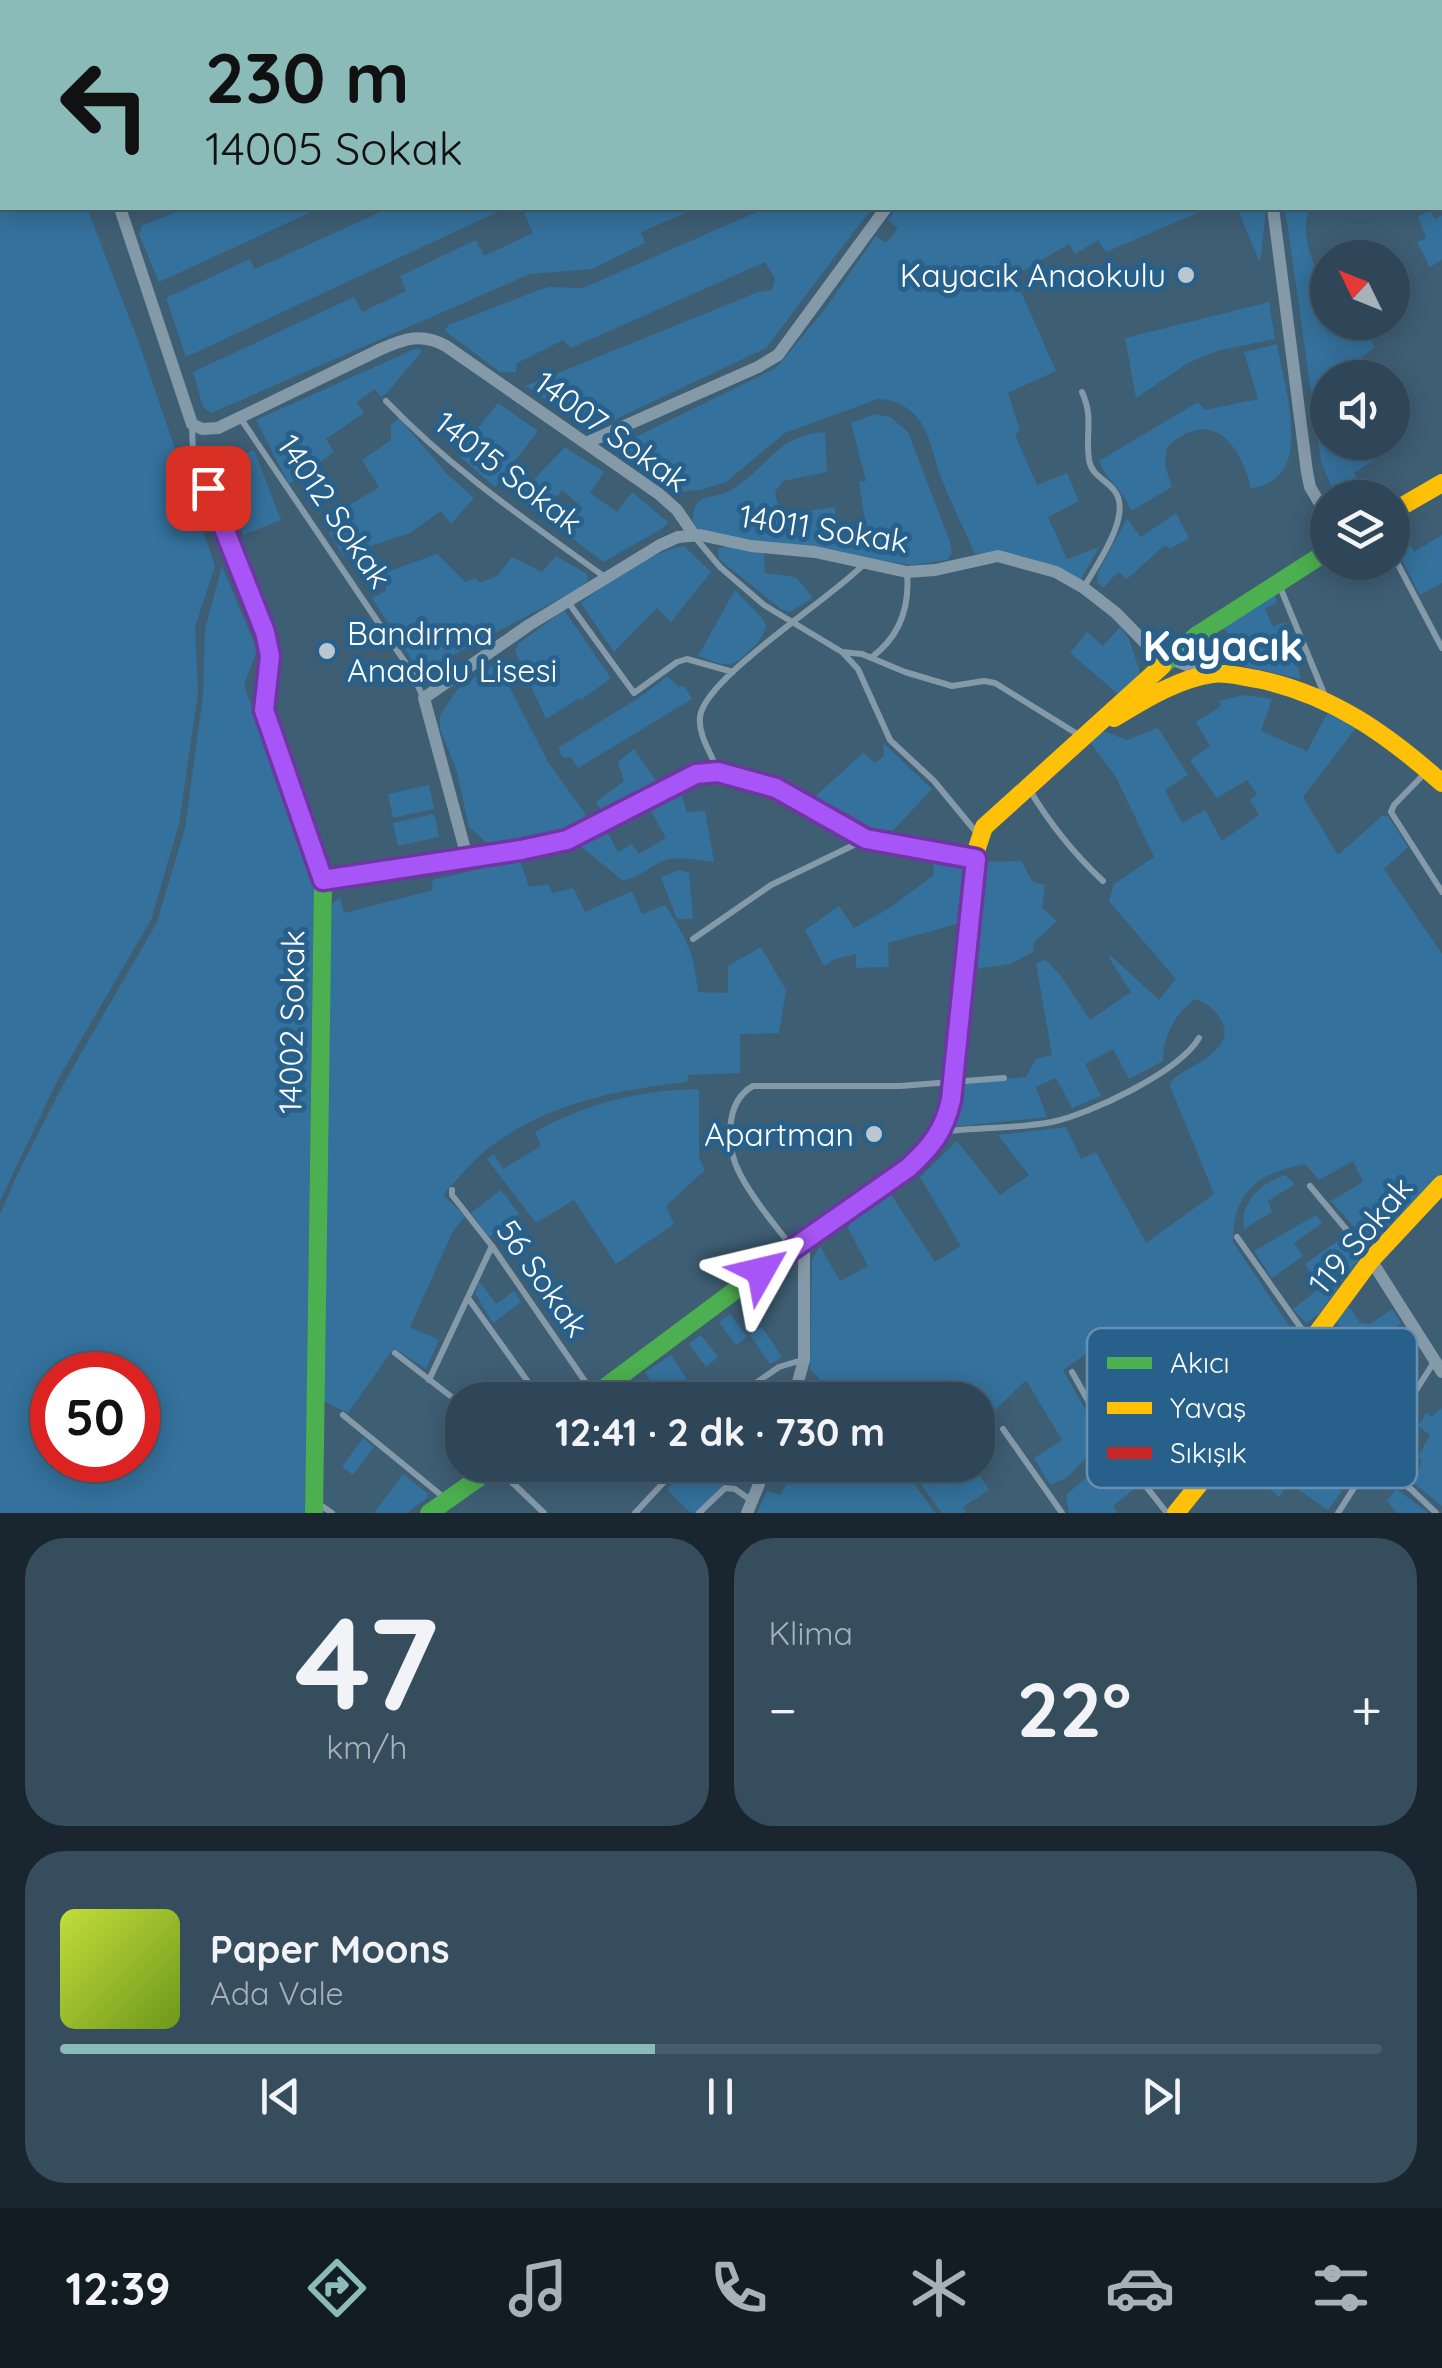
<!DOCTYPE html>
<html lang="tr">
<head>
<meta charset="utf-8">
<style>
	:root { --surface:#2e4657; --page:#364d5d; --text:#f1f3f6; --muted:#a7b1ba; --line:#495e6d; --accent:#8bbbb9 }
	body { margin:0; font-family:Quicksand,sans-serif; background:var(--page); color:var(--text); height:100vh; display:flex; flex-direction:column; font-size:38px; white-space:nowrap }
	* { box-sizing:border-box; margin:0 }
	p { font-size:32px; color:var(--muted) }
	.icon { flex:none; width:55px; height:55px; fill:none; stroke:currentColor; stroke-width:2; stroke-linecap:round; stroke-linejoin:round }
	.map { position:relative; height:1513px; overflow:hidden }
	.side { display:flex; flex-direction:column; gap:25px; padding:25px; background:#192630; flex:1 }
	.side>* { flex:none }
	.top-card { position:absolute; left:0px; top:0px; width:1442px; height:210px; box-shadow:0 5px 25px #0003,0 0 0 2px var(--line); background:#8bbbb9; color:#111; overflow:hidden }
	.needle { width:65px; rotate:313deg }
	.tools { position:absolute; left:1310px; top:240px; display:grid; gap:20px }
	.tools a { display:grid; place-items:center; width:100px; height:100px; border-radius:50%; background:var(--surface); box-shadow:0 5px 25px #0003,0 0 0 2px var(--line); font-size:50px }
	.speed { position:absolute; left:30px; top:1352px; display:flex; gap:20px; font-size:50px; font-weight:700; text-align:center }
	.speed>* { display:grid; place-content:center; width:130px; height:130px; border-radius:50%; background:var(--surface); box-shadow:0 5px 25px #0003,0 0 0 2px var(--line); line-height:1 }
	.speed .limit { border:15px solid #d22; background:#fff; color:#111 }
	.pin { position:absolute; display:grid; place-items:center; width:85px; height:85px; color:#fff; margin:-42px; border-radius:20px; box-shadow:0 5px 15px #0006 }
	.me { position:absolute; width:110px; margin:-55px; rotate:53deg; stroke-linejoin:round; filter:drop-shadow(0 0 8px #0008) }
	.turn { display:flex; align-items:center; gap:35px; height:210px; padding:0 40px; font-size:45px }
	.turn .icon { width:130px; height:130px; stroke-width:2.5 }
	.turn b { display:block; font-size:70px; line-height:85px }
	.big { font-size:75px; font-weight:800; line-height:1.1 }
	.side .card { flex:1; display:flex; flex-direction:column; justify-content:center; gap:15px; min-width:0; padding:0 35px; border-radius:40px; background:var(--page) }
	.side .dial { align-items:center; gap:0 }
	.dial b { font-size:130px; line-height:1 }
	.song { display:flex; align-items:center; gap:30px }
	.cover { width:120px; height:120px; border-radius:15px; background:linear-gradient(135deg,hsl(70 70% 55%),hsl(80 70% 35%)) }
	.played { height:10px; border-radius:5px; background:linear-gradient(90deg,var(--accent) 45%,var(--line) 45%) }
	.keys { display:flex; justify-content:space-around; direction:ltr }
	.heat { display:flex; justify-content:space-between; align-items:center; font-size:55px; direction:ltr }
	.side .tiles { flex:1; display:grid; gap:25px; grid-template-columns:1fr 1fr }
	.card:last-child { grid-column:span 2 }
	.trip { position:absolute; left:445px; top:1382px; width:550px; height:100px; border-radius:40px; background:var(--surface); box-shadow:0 5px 25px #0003,0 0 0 2px var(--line); font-weight:800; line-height:100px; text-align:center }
	.dock { display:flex; height:160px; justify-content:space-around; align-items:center; background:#121c23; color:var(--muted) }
	.dock .icon { width:70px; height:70px }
	.dock .on { color:var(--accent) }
	.dock b { font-size:45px; color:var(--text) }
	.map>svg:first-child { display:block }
</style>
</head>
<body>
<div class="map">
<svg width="1442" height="1513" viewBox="0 0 1442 1513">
	<rect width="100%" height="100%" fill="#3e5e74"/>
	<path fill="#34719c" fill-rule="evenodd" d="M54,0H326L51,2Z
		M423,0H815L419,2Z
		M5,208H87L139,343L215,566L195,627L198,693L179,824L151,920L58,1079L0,1201V209Z
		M186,208H320L159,282L139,234L142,226Z
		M389,208H506L186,357L166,298L250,259L255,269Z
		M522,208H697L641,232L645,243L592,269L530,274L211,413L203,407L193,372L354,297L362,312L406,291L400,276L476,240L484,256L533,233Z
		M766,208H872L766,348L593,430L526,386L758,292L772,290L775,279L765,262L571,348L563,340L517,363L516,372H500L445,331L448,325L539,290L550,287L583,288Z
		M897,208H1100L1103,213L1115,208H1209L1106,252L1098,240L1075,254L1069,244L1014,276L1056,371L1008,393L1020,430L1015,435L1037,485L1067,473L1079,501L1048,517L1067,559L1099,547L1080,581C1047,563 1013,547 975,554C964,529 952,505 942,480C933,458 931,431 914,414C903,403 892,400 878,399L785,433L726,482L700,490L678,492L611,449L776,368L822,313L876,236L886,243L898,228L888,220Z
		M1237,208H1266L1260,263Z
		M1285,208H1310C1301,226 1308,251 1316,269L1327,268L1328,322L1358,323L1375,347L1348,368L1354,377L1328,378V442H1392L1393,434L1399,444L1354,473L1359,481L1336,497L1321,462Z
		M1430,210L1435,219L1442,215V260L1430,267L1417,242L1426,238L1418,217Z
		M1269,302L1275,339L1217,351L1188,363L1136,398L1125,338Z
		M1277,344C1284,387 1317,481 1251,488C1240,443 1211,406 1167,447L1165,465L1172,487L1131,511C1124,490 1107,481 1099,461L1198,402L1205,410L1258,399L1244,352Z
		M417,348L422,351L386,394L381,397L375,389L357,402L364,413L326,439L334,452L289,484L256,420Z
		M498,403L538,431L495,487L457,454Z
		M874,414L890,417L908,432L950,542L952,553L947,560L913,565L753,543L698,529L693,522C693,514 693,505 701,500C710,495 722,496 731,490C767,468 779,434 825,432L827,472L783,481L775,492L780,515L835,507V539H868L859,482L866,481L851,423Z
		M399,418L447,474L474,498L451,524L441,511L410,533L343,555L329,533L351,517L345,508L379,487L362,460L391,440V425Z
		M565,447L604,472L590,493L617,512L632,492L668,522L663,528L603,562L564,532L583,508L562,490L539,515L517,497Z
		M254,450L281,520L243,535L216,466Z
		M1176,513L1189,538L1170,549L1165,545L1127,579L1118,572L1103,588L1097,581L1098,572L1127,519L1141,537Z
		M1397,521L1414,552L1442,535V583L1420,595L1393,542V524Z
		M684,546L711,572L671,622L657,608L614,652L581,603C605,583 654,550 684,546Z
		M727,546L764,554L765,573L796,577L813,598L789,612L781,609L719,559L718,548Z
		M437,554L465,582L476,578L479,583L497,576L512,557L542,572L556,556L587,574V581L576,590L429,668H417L372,598L386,591L384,573Z
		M222,566L257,650L244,685L314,873L305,1513H0V1215L16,1177L64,1083L157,922L185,828L203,696L205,629ZM52,1375H138V1460H52Z
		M735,590L762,618L766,626C763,636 760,641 752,648C731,671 725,666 698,656Z
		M1274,591L1277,602L1265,609L1273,627L1284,622L1301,679L1225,662L1240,644L1222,628Z
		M564,610L611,678L581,700L579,698L546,719L515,651L519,643Z
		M1120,627L1129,639L1141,675L1119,695L1070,653L1087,632L1103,646Z
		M497,663L548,762L585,813V825L544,840L505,846L486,842L469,827L456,768L440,729V715L457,690Z
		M667,676L679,687L684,686L692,699L578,768L571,757L563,758L558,748L643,695Z
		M1244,695L1272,699L1261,731L1307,751L1327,714H1335L1356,728L1303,797L1338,855L1382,816H1388L1408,847L1384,869L1442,954V1173L1370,1245L1331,1201L1363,1182L1353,1161L1319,1180L1305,1164C1259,1173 1233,1191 1233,1242L1300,1342L1202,1471L1151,1408L1118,1437L1099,1401L1125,1383L1099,1345L1063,1370L1094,1425L1100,1443L1068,1477L1050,1485L1034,1458L1062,1440L1026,1380L995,1410L997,1415L978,1429V1400H840L810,1369L812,1260L820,1246L840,1281L868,1266L847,1226L890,1193L935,1262L961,1246L920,1177L957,1141L1000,1195L1029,1175L998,1135L1066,1127L1081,1159L1096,1152L1146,1243L1214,1194L1170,1086L1173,1079C1191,1065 1240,1048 1220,1018C1213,1008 1207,1003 1195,999C1175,1014 1163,1035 1163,1061L1129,1079L1113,1049L1085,1064L1101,1096L1072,1108L1056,1078L1036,1087L1047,1117L952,1127L958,1084L1026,1077L1036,1059L1052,1055L1036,963L1046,960L1061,976L1090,1020L1131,992L1109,958L1111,956L1159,1000L1176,979L1109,901L1114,884L1154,857L1116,777L1089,741L1103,731L1127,740L1158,728L1188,775L1165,790L1182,823L1205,810L1222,841L1259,815L1250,800L1257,794L1247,780L1217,798L1190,760L1210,746L1196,722L1221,706L1219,701Z
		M883,743L932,789L886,838L862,834L808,803L863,753L875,763L884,756Z
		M634,749L661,788L605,816L596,802L624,781L618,762Z
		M429,785L434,809L393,818L388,794Z
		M680,790L687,812L705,811L714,862C699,860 681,856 666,860C650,865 639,879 622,880L578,844L607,831L618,852L632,844L639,854L666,838L648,806Z
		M434,814L439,837L398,846L393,823Z
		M933,859L963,869L957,924L888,943L889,967L856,968V954L835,959L824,966L805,930L839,906L854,928L888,909L934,875Z
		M520,860L529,887L548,884L552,893L573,888L585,912L632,891L642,914L665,905C687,940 694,951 698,992L728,993V966L761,947L786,990L779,1033L740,1034V1073L688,1075L687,1082C615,1090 544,1104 486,1150C470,1163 457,1180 443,1195L465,1216L452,1233L410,1327L439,1340L426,1369L394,1348L348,1413L322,1400L320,1369L332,904L340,897L344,913L433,890L432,880Z
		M1021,861L1033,882L1045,885L1042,908L1057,921L1034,942L1033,952L1010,964L975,969L977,901L982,862Z
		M679,870L689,873L693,919H677L661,877Z
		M699,1089V1158L705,1170L666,1206L674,1224L616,1264L574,1200L536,1223L487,1159L494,1154L503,1169L541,1146L535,1132C587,1103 640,1090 699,1089Z
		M1285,1175L1295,1184L1268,1201L1272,1212L1244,1229C1239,1203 1262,1182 1285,1175Z
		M501,1190L519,1214L489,1237L471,1213Z
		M1316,1215L1322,1223L1294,1243L1303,1256L1272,1278L1254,1251Z
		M1342,1238L1359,1259L1319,1314L1306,1323L1293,1309L1320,1288L1305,1264Z
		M479,1281L496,1304L514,1291L521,1302L493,1323L475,1293Z
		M1349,1306L1360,1323L1370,1324L1392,1309L1401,1323L1369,1346L1335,1323Z
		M730,1314L747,1337L736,1345L719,1322Z
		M762,1327L782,1357L770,1364L750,1335Z
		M701,1335L718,1357L706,1367L689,1344Z
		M671,1355L687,1379L661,1397L645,1372Z
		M1442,1408V1506L1412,1482L1422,1461L1418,1457L1430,1435L1418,1426L1426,1413L1431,1417Z
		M363,1438L374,1447L353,1475L342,1467Z
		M1247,1448L1279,1473L1300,1449L1331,1470L1324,1480L1342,1491L1328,1510L1289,1483L1279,1497L1238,1460Z
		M1114,1460L1125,1468L1138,1486L1113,1506L1118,1513H1069L1066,1495L1101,1465Z
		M687,1465H712L729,1479L697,1513H691L667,1490Z
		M805,1465H829L836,1474L852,1465H901L935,1513H757L767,1491L780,1495L792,1475Z
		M907,1465H973L989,1490L963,1507L966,1513H942Z
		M403,1474L427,1493V1498L407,1513H374Z
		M1396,1489L1429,1513H1397L1387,1501Z"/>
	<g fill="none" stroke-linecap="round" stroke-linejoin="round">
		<path stroke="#859aa9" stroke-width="6" d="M1323,0L1325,2
			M1366,2L1371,0
			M1082,392C1094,419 1085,433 1089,460C1092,476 1104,478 1113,489C1135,512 1097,564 1084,587
			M386,401C452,470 529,522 606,578
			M241,419L411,671L423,697
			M192,426L193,453L265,632L270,656L264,710L323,879
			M694,536L720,567L764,605L842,652L862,654L905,672L952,686L984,681L995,683L1079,735
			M1392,553L1442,648
			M1280,587L1325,696
			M568,602L634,693L677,662L687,659L733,672
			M842,652L858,669L890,740L934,781L976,832
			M872,657C900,636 910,608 907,573
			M717,769C711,753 698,735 700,717C704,678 832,598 864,564
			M1427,771L1394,805L1391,812L1442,892
			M1029,789C1050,824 1073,853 1103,881
			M693,939L771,885L860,842
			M942,1132C978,1127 1016,1129 1052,1122C1090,1114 1179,1072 1199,1038
			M1310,1186L1371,1259
			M452,1190V1195L492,1246L593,1393
			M1237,1237L1308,1338
			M792,1247C774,1224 753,1199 740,1174C726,1148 724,1102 753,1086H900L1004,1078
			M468,1298L541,1400
			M395,1353L462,1405
			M1072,1372L1112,1443L1167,1513
			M429,1380L492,1246
			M607,1389L622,1400
			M1276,1391L1412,1490L1436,1513
			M731,1400L779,1367L802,1360
			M343,1415L447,1500
			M1003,1429L1062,1513
			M496,1467L544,1513
			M319,1504L332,1513
			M635,1513L680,1465
			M699,1513L725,1488L735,1489L752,1501
			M1338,1513L1434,1362"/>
		<path stroke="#859aa9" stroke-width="12" d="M395,2L400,0
			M1173,2L1178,0
			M1411,2L1415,0
			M0,196L2,194
			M120,208L192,424L202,429L218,428L381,349C404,339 422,332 446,346L659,494L677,510L694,535
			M1273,208L1307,472L1310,487L1328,517
			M586,443L758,367L778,355L886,208
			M467,857L424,698L529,625L660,545L678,537L700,535L751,546L815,552L907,572L935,570L998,556L1056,572L1084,588L1116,613L1156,654L1207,672
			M1371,1260L1442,1372
			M793,1400L804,1360V1239
			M747,1513L767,1465"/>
		<path stroke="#4caf50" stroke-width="18" d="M1162,666L1197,635L1328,551
			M588,1400L804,1239L908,1168L934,1143L947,1119L951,1100L964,974
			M314,1513L323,880L375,872
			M429,1513L497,1465"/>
		<path stroke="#ffc107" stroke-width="18" d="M1392,512L1442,483
			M1114,718C1144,700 1177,679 1212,674C1227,672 1242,677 1257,679C1331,694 1387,734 1442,783
			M964,974L977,848L984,827L1162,666
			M1176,1513L1275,1390L1371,1260L1442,1184"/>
		<path stroke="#c62828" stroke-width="18" d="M375,872L499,854L567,840L702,772C768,776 803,813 860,836C897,851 938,853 976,859"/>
	</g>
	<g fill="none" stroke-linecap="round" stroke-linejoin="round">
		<g stroke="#6d37a1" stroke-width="25">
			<path id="route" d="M208,488L265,632L270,656L264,710L323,880L521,850L567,840L696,774L718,772L776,788L866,839L976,859L951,1100C944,1131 931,1147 908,1168L761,1271"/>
		</g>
		<use href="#route" stroke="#a855f7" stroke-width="18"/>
	</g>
	<g fill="#bbc7ce" stroke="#27618b" stroke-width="4">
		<circle cx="1186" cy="275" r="10"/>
		<circle cx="327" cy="651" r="10"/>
		<circle cx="874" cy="1134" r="10"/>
	</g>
	<g text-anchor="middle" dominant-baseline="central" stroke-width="10" stroke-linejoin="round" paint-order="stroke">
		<g font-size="32" fill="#fff" stroke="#27618b" text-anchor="end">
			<text x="1166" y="275">Kayacık Anaokulu</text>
			<text x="347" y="633" text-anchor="start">Bandırma<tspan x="347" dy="37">Anadolu Lisesi</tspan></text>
			<text x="854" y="1134">Apartman</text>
		</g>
		<g font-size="32" fill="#fff" stroke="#27618b">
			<text transform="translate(612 431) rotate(36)">14007 Sokak</text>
			<text transform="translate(509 472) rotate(38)">14015 Sokak</text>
			<text transform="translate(335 511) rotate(56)">14012 Sokak</text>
			<text transform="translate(824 528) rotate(9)">14011 Sokak</text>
			<text transform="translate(291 1022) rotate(-89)">14002 Sokak</text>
			<text transform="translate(1360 1235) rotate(-50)">119 Sokak</text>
			<text transform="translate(543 1278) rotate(55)">56 Sokak</text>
		</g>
		<g font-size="42" font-weight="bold" fill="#fff" stroke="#27618b">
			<text x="1223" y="645">Kayacık</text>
		</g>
	</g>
	<rect x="1087" y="1328" width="330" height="160" rx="15" fill="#27618b" stroke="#6890ae" stroke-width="2.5"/>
	<rect x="1107" y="1357" width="45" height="12" fill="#4caf50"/>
	<rect x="1107" y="1402" width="45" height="12" fill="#ffc107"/>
	<rect x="1107" y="1447" width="45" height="12" fill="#c62828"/>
	<g font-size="28" fill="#fff">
		<text x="1170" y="1373">Akıcı</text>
		<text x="1170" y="1418">Yavaş</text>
		<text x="1170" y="1463">Sıkışık</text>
	</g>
</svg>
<div class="tools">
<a><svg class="needle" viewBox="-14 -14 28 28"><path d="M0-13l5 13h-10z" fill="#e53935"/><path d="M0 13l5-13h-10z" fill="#a7b1ba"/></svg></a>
<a><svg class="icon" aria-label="sound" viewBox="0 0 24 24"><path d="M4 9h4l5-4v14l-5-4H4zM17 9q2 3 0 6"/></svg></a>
<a><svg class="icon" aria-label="layers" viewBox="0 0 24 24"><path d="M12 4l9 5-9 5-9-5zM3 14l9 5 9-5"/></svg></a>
</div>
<div class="speed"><div class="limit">50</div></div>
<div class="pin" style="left:208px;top:488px;background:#d93025"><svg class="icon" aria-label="arrive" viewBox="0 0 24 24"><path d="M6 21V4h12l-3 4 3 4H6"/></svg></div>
<svg class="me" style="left:761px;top:1271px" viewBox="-20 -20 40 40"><path d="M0-17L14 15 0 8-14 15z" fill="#a855f7" stroke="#fff" stroke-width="4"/></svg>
<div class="trip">12:41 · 2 dk · 730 m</div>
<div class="top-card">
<div class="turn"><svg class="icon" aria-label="left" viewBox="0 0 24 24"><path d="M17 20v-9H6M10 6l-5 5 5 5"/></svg><div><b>230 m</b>14005 Sokak</div></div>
</div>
</div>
<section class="side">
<div class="tiles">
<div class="card dial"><b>47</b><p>km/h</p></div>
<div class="card"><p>Klima</p>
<div class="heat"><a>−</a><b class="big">22°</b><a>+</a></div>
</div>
<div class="card">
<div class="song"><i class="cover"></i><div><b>Paper Moons</b><p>Ada Vale</p></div></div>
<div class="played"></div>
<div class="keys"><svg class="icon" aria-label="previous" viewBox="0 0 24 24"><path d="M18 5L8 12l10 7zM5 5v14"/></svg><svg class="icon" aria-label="pause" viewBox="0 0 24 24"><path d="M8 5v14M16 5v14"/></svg><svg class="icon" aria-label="next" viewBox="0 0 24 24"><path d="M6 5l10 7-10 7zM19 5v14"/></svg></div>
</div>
</div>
</section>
<nav class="dock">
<b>12:39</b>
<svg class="icon on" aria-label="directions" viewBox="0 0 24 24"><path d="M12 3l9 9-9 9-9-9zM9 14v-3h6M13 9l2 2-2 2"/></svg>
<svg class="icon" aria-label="music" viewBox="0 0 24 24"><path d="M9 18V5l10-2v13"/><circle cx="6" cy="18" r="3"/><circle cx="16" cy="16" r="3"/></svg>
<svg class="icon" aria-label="phone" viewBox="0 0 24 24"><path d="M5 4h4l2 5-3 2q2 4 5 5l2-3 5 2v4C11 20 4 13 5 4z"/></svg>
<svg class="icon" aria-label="climate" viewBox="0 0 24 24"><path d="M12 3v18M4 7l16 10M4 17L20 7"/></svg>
<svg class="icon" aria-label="car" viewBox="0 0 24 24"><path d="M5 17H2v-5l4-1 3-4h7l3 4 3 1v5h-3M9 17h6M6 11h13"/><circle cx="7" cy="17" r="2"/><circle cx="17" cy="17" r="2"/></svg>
<svg class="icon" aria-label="filters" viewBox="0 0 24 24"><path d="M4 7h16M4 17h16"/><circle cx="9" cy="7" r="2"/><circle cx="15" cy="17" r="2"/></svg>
</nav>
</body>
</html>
